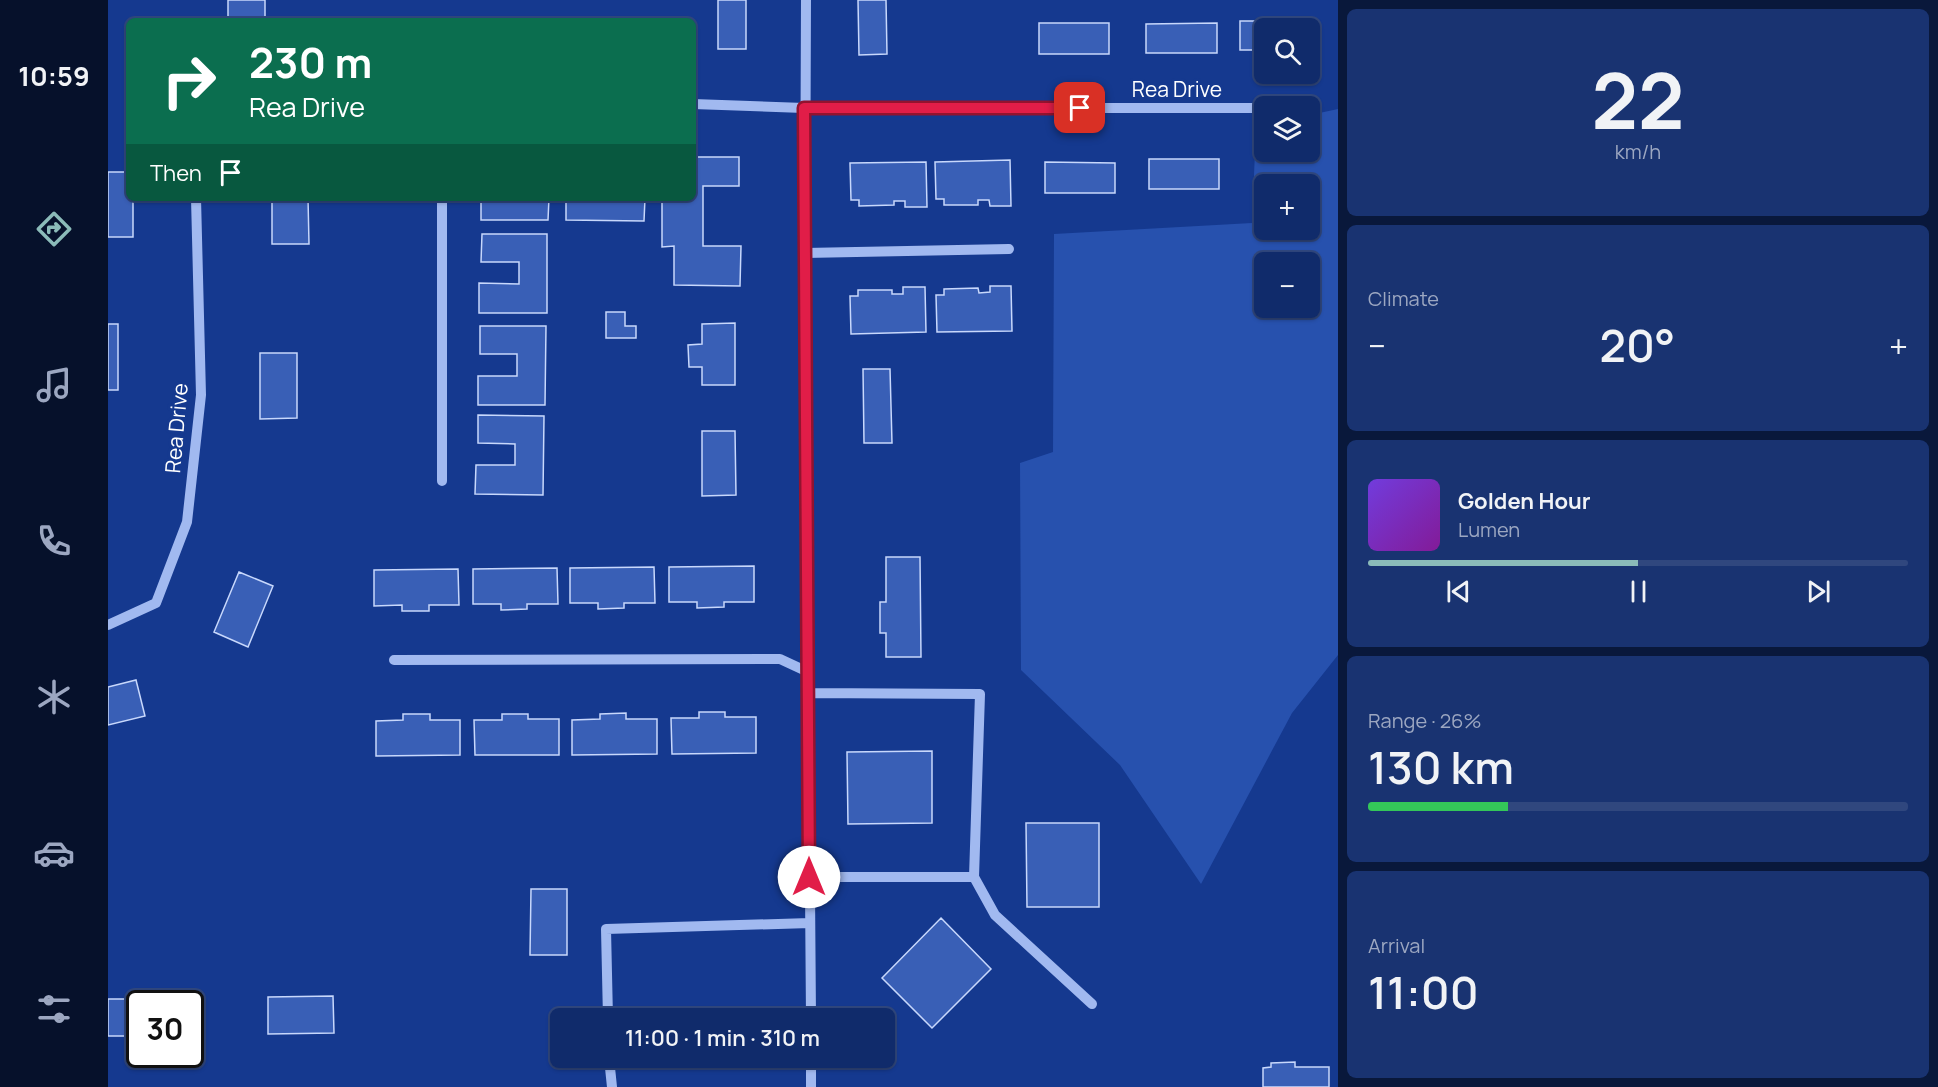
<!DOCTYPE html>
<html lang="en">
<head>
<meta charset="utf-8">
<style>
	:root { --surface:#102b6b; --page:#193371; --text:#f1f3f6; --muted:#9ca7c1; --line:#30477e; --accent:#8bbbb9 }
	body { margin:0; font-family:Manrope,sans-serif; background:var(--page); color:var(--text); height:100vh; display:flex; flex-direction:column; font-size:22px; white-space:nowrap }
	* { box-sizing:border-box; margin:0 }
	p { font-size:20px; color:var(--muted) }
	.icon { flex:none; width:33px; height:33px; fill:none; stroke:currentColor; stroke-width:2; stroke-linecap:round; stroke-linejoin:round }
	.map { position:relative; flex:1; overflow:hidden }
	.details { display:flex; flex-direction:column; gap:9px; padding:9px; background:#09183b; width:600px }
	.details>* { flex:none }
	.hud { position:absolute; left:18px; top:18px; width:570px; height:183px; border-radius:9px; box-shadow:0 2px 4px #0004,0 0 0 2px var(--line); background:#0b6e4f; color:#fff; overflow:hidden }
	.buttons { position:absolute; left:1146px; top:18px; display:grid; gap:12px }
	.buttons a { display:grid; place-items:center; width:66px; height:66px; border-radius:9px; background:var(--surface); box-shadow:0 2px 4px #0004,0 0 0 2px var(--line); font-size:30px }
	.speed { position:absolute; left:18px; top:990px; display:flex; gap:12px; font-size:30px; font-weight:700; text-align:center }
	.speed>* { display:grid; place-content:center; width:78px; height:78px; border-radius:50%; background:var(--surface); box-shadow:0 2px 4px #0004,0 0 0 2px var(--line); line-height:1 }
	.speed .limit { border:3px solid #111; border-radius:9px; background:#fff; color:#111 }
	.pin { position:absolute; display:grid; place-items:center; width:51px; height:51px; color:#fff; margin:-26px; border-radius:12px; box-shadow:0 3px 9px #0006 }
	.me { position:absolute; width:66px; margin:-33px; rotate:0deg; stroke-linejoin:round; filter:drop-shadow(0 0 4px #0008) }
	.turn { display:flex; align-items:center; gap:21px; height:126px; padding:0 24px; font-size:27px }
	.turn .icon { width:78px; height:78px; stroke-width:2.5 }
	.turn b { display:block; font-size:42px; line-height:51px }
	.then { display:flex; align-items:center; height:57px; padding:0 24px; background:#0003; gap:12px; font-size:22px }
	.big { font-size:45px; font-weight:600; line-height:1.1 }
	.details .tile { flex:1; display:flex; flex-direction:column; justify-content:center; gap:9px; min-width:0; padding:0 21px; border-radius:9px; background:var(--page) }
	.details .dial { align-items:center; gap:0 }
	.dial b { font-size:78px; line-height:1 }
	.song { display:flex; align-items:center; gap:18px }
	.cover { width:72px; height:72px; border-radius:9px; background:linear-gradient(135deg,hsl(260 70% 55%),hsl(290 70% 35%)) }
	.played { height:6px; border-radius:3px; background:linear-gradient(90deg,var(--accent) 50%,var(--line) 50%) }
	.keys { display:flex; justify-content:space-around; direction:ltr }
	.heat { display:flex; justify-content:space-between; align-items:center; font-size:33px; direction:ltr }
	.charge { height:9px; border-radius:4px; background:linear-gradient(90deg,#34c759 26%,var(--line) 0) }
	.trip { position:absolute; left:442px; top:1008px; width:345px; height:60px; border-radius:9px; background:var(--surface); box-shadow:0 2px 4px #0004,0 0 0 2px var(--line); font-weight:600; line-height:60px; text-align:center }
	main { display:flex; flex:1; min-height:0 }
	.menu { display:flex; flex-direction:column; width:108px; justify-content:space-around; align-items:center; background:#06112b; color:var(--muted) }
	.menu .icon { width:42px; height:42px }
	.menu .selected { color:var(--accent) }
	.menu b { font-size:27px; color:var(--text) }
	.map>svg:first-child { display:block }
</style>
</head>
<body>
<main>
<nav class="menu">
<b>10:59</b>
<svg class="icon selected" aria-label="directions" viewBox="0 0 24 24"><path d="M12 3l9 9-9 9-9-9zM9 14v-3h6M13 9l2 2-2 2"/></svg>
<svg class="icon" aria-label="music" viewBox="0 0 24 24"><path d="M9 18V5l10-2v13"/><circle cx="6" cy="18" r="3"/><circle cx="16" cy="16" r="3"/></svg>
<svg class="icon" aria-label="phone" viewBox="0 0 24 24"><path d="M5 4h4l2 5-3 2q2 4 5 5l2-3 5 2v4C11 20 4 13 5 4z"/></svg>
<svg class="icon" aria-label="climate" viewBox="0 0 24 24"><path d="M12 3v18M4 7l16 10M4 17L20 7"/></svg>
<svg class="icon" aria-label="car" viewBox="0 0 24 24"><path d="M5 17H2v-5l4-1 3-4h7l3 4 3 1v5h-3M9 17h6M6 11h13"/><circle cx="7" cy="17" r="2"/><circle cx="17" cy="17" r="2"/></svg>
<svg class="icon" aria-label="filters" viewBox="0 0 24 24"><path d="M4 7h16M4 17h16"/><circle cx="9" cy="7" r="2"/><circle cx="15" cy="17" r="2"/></svg>
</nav>
<div class="map">
<svg width="1230" height="1087" viewBox="0 0 1230 1087">
	<rect width="100%" height="100%" fill="#15398f"/>
	<path fill="#2751ae" fill-rule="evenodd" d="M1230,109V655L1184,713L1093,884L1012,765L913,670L912,463L945,452L946,234L1144,223L1148,127L1156,125V152H1202V115ZM1156,184H1202V230H1156ZM1156,262H1202V308H1156Z"/>
	<path fill="#395fb6" stroke="#c8d8fc" stroke-width="1.5" d="M120,0H157V21H120Z
		M610,0H638V49H610Z
		M750,0H778L779,54L751,55Z
		M1132,21H1203V50H1202V28H1156V50H1132Z
		M931,23H1001V54H931Z
		M1109,23V53H1038V24Z
		M585,157H631V186H595V246H633L632,286L566,285V246L554,247V198H585Z
		M1041,159H1111V189H1041Z
		M902,160L903,206H882L881,200H870V205H836V199H828L827,162Z
		M818,162L819,207H797V201H786V205L751,206V200H743L742,163Z
		M937,162L1007,163V193H937Z
		M0,172H21V198H25V237H0Z
		M164,198H200L201,244H164Z
		M373,198H441L440,220H373Z
		M458,198H537L536,221L458,220Z
		M374,234H439V313H371V283L411,284V262H373Z
		M882,286H903L904,331L829,332L828,295H836V289L870,288L871,293L882,292Z
		M795,287H817L818,332L743,334L742,296H750V290H784V294H795Z
		M498,312H517V326H528V338H498Z
		M627,323V385H594V367H581L580,345L594,344V324Z
		M0,324H10V390H0Z
		M372,326H438L437,405H370V376H409V354H372Z
		M152,353H189V418L152,419Z
		M755,369H782L784,443H756Z
		M370,415L436,416L435,495L367,494L368,465H407V444L370,443Z
		M594,431H627L628,495L594,496Z
		M778,557H812L813,657H778V633H772V602H778Z
		M646,566V602H616V607L589,608V602H561V567Z
		M546,567L547,603H516V608L490,609V603H462V568Z
		M449,568L450,604H419V609L393,610V604H365V569Z
		M350,569L351,605H321V611H294V605L266,606V570Z
		M131,572L165,586L140,647L106,632Z
		M28,680L37,716L0,725V687Z
		M591,712H617V717H648V753L564,754L563,718H591Z
		M518,713V719H549V754L464,755V720L492,719V714Z
		M295,714H322V720H352V755L268,756V721L295,720Z
		M394,714H420V719H451V755H367L366,720H394Z
		M824,751V823L740,824L739,752Z
		M918,823H991V907H919Z
		M423,889H459V955H422Z
		M833,918L883,969L824,1028L774,978Z
		M225,996L226,1033L160,1034V997Z
		M0,999H50V1004H32V1036H0Z
		M1187,1062V1067H1221V1087H1155V1068L1163,1067V1063Z"/>
	<g fill="none" stroke-linecap="round" stroke-linejoin="round">
		<path stroke="#a1b9f0" stroke-width="10" d="M698,0L697,253L703,1018
			M585,104L696,108H1156
			M334,198V481
			M697,253L901,249
			M0,625L48,603L79,522L93,395L88,198
			M286,660L672,659L700,672
			M700,693L872,694L866,877H701
			M866,877L887,915L984,1004
			M500,1018L498,929L702,923
			M501,1058L504,1087
			M703,1058V1087"/>
	</g>
	<g fill="none" stroke-linecap="round" stroke-linejoin="round">
		<g stroke="#92132f" stroke-width="15">
			<path id="route" d="M701,877L696,108H972"/>
		</g>
		<use href="#route" stroke="#e11d48" stroke-width="10"/>
	</g>
	<g text-anchor="middle" dominant-baseline="central" stroke-width="6" stroke-linejoin="round" paint-order="stroke">
		<g font-size="21" fill="#fff" stroke="#15398f">
			<text x="1069" y="89">Rea Drive</text>
			<text transform="translate(68 428) rotate(-85)">Rea Drive</text>
		</g>
	</g>
</svg>
<div class="buttons">
<a><svg class="icon" aria-label="search" viewBox="0 0 24 24"><circle cx="10" cy="10" r="6"/><path d="M15 15l6 6"/></svg></a>
<a><svg class="icon" aria-label="layers" viewBox="0 0 24 24"><path d="M12 4l9 5-9 5-9-5zM3 14l9 5 9-5"/></svg></a>
<a>+</a>
<a>−</a>
</div>
<div class="speed"><div class="limit">30</div></div>
<div class="pin" style="left:972px;top:108px;background:#d93025"><svg class="icon" aria-label="arrive" viewBox="0 0 24 24"><path d="M6 21V4h12l-3 4 3 4H6"/></svg></div>
<svg class="me" style="left:701px;top:877px" viewBox="-20 -20 40 40"><circle r="19" fill="#fff"/><path d="M0-13L10 11 0 6-10 11z" fill="#e11d48"/></svg>
<div class="trip">11:00 · 1 min · 310 m</div>
<div class="hud">
<div class="turn"><svg class="icon" aria-label="right" viewBox="0 0 24 24"><path d="M7 20v-9h11M14 6l5 5-5 5"/></svg><div><b>230 m</b>Rea Drive</div></div>
<div class="then">Then<svg class="icon" aria-label="arrive" viewBox="0 0 24 24"><path d="M6 21V4h12l-3 4 3 4H6"/></svg></div>
</div>
</div>
<section class="details">
<div class="tile dial"><b>22</b><p>km/h</p></div>
<div class="tile"><p>Climate</p>
<div class="heat"><a>−</a><b class="big">20°</b><a>+</a></div>
</div>
<div class="tile">
<div class="song"><i class="cover"></i><div><b>Golden Hour</b><p>Lumen</p></div></div>
<div class="played"></div>
<div class="keys"><svg class="icon" aria-label="previous" viewBox="0 0 24 24"><path d="M18 5L8 12l10 7zM5 5v14"/></svg><svg class="icon" aria-label="pause" viewBox="0 0 24 24"><path d="M8 5v14M16 5v14"/></svg><svg class="icon" aria-label="next" viewBox="0 0 24 24"><path d="M6 5l10 7-10 7zM19 5v14"/></svg></div>
</div>
<div class="tile"><p>Range · 26%</p><b class="big">130 km</b><div class="charge"></div></div>
<div class="tile"><p>Arrival</p><b class="big">11:00</b></div>
</section>
</main>
</body>
</html>
